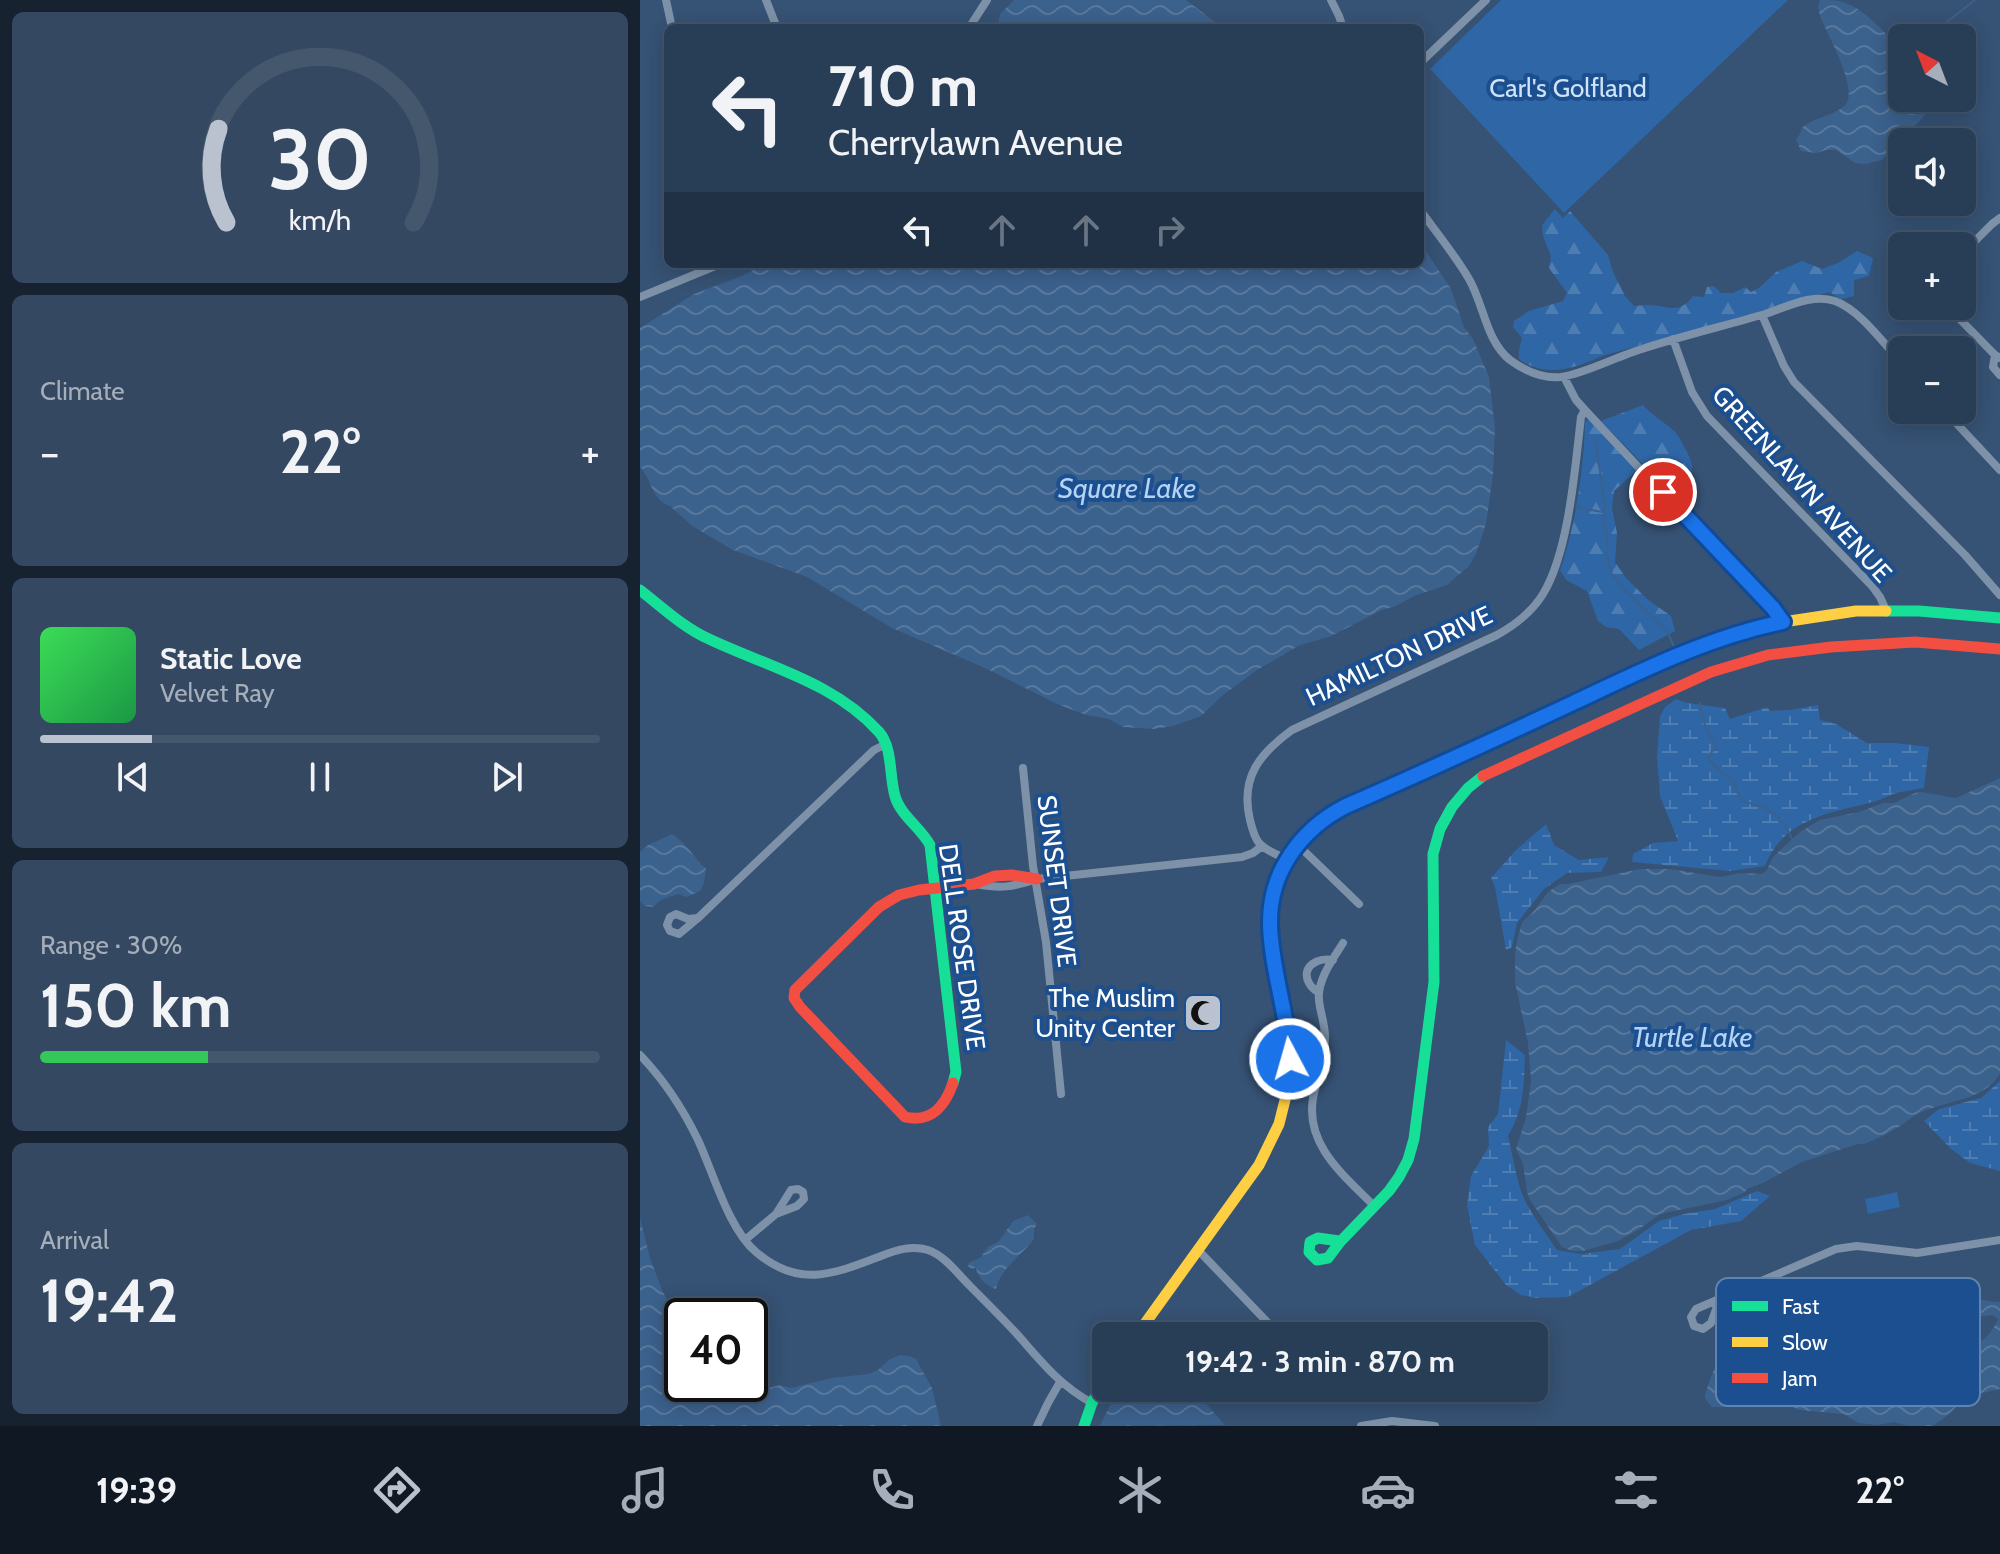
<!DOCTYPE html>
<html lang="en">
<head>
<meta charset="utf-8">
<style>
	:root { --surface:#283e57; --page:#344961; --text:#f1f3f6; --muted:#a5aeba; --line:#44576d; --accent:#b9c2ce }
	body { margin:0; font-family:Cabin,sans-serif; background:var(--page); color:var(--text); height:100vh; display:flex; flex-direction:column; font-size:30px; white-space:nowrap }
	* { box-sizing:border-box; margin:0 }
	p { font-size:26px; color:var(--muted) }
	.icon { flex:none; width:44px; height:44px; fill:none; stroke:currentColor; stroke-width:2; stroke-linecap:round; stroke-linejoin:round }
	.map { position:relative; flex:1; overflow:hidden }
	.drawer { display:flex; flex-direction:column; gap:12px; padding:12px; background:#162230; width:640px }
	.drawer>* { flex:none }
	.top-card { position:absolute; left:24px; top:24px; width:760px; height:244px; border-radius:12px; box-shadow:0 4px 20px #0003,0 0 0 2px var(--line); background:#283e57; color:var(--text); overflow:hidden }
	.needle { width:52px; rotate:318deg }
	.buttons { position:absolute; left:1248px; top:24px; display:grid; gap:16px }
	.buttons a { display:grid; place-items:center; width:88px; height:88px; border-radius:12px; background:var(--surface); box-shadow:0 4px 20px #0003,0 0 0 2px var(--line); font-size:40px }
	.speed { position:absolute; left:24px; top:1298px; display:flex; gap:16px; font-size:40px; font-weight:700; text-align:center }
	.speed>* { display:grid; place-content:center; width:104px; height:104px; border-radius:50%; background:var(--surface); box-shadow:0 4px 20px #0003,0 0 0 2px var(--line); line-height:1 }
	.speed .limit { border:4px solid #111; border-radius:12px; background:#fff; color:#111 }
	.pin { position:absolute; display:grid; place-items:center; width:68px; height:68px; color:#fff; margin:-34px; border:4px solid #fff; border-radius:50%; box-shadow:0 2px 8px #0007 }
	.me { position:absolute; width:88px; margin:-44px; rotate:354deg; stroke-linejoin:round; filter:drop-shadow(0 0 6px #0008) }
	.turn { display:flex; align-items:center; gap:28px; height:168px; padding:0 32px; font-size:36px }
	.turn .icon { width:104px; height:104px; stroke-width:2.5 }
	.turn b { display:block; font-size:56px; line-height:68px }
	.lanes { display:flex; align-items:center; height:76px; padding:0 32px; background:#0003; justify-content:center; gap:40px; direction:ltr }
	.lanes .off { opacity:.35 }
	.big { font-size:60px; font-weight:700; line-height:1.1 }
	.drawer .widget { flex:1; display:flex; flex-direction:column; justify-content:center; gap:12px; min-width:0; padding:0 28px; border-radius:12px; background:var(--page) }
	.drawer .dial { align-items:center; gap:0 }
	.dial svg { height:208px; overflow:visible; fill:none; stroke:var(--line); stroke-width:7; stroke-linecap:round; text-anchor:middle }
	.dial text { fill:var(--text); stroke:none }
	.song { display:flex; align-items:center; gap:24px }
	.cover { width:96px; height:96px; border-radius:12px; background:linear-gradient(135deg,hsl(130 70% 55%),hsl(140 70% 35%)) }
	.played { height:8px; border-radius:4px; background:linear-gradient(90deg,var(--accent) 20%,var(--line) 20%) }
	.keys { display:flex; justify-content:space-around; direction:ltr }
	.heat { display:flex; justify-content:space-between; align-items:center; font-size:44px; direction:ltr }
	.charge { height:12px; border-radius:6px; background:linear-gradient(90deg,#34c759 30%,var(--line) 0) }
	.trip { position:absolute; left:452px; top:1322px; width:456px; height:80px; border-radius:12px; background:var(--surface); box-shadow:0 4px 20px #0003,0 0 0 2px var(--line); font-weight:700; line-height:80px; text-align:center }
	.menu { display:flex; height:128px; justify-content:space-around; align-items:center; background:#101923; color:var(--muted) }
	.menu .icon { width:56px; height:56px }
	.menu .current { color:var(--accent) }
	.menu b { font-size:36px; color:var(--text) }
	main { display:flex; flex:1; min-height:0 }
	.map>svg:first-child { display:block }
</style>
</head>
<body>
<main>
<section class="drawer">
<div class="widget dial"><svg viewBox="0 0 100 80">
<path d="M14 69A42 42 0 1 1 86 69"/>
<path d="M14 69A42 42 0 0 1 11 33" stroke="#b9c2ce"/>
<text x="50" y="56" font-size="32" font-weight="700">30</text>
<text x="50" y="72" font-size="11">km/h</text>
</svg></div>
<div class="widget"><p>Climate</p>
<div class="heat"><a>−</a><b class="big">22°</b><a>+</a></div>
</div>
<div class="widget">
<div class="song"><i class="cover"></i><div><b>Static Love</b><p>Velvet Ray</p></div></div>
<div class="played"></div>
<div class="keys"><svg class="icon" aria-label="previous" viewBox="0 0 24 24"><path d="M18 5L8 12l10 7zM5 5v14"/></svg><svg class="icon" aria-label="pause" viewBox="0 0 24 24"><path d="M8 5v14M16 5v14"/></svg><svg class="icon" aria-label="next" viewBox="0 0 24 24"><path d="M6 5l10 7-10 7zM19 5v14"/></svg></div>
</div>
<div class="widget"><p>Range · 30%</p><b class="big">150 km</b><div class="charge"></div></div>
<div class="widget"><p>Arrival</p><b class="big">19:42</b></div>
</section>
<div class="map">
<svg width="1360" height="1426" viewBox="0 0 1360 1426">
	<defs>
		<pattern id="forest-firs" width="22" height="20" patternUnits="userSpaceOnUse" patternTransform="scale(2)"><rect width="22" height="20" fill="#2f66a5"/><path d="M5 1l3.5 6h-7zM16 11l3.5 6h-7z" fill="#4e7db2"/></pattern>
		<pattern id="wetland-marsh" width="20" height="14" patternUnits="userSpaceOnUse" patternTransform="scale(2)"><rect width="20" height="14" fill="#2f66a5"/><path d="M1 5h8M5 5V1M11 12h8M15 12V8" fill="none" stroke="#4e7db2"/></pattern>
		<pattern id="water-waves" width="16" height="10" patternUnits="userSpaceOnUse" patternTransform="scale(2)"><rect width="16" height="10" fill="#3b618d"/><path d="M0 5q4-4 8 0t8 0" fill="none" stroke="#58799e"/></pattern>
	</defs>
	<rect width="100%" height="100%" fill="#365274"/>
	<path fill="url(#forest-firs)" d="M915,209L923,218L930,211L968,255L973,272L985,296L994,306C998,306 1003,305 1008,305C1028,305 1038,316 1053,296L1064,297L1067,287L1074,286L1081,293H1093L1105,287L1111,292L1119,288L1136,272L1162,261L1182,269L1200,262L1217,251L1233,258L1229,276L1214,280V296L1201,299L1189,292L962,356C935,368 906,379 879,359V351L882,338L873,327L874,321L889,311L923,301L927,293L909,268L911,256L903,236L902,225Z
		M1003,405C1014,417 1023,421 1033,430C1038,434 1041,441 1044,447C1058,469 1054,482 1031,493L961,421Z
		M948,419L951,420L995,466L996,471L974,491L972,508L977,533L975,562L986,578L1007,599L1031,616L1035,631L999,650L979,629L966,627L958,621L947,591L926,580L920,570C935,529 944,467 945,423Z"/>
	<path fill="url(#wetland-marsh)" d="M1036,699L1047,703L1085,708L1090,719L1127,707L1130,711L1150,710L1178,705L1180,720L1196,724L1227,743H1255L1289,747L1284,788C1274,790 1263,791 1253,794C1245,797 1238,801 1229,803C1186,814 1144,819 1125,866L1090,871L992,862L993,854L1013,843L1038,841L1020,796L1017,756L1020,716L1025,707Z
		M906,824L914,845L939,860L969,857L961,872L927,873L904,889L877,923L872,947L866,950L855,887L851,878L876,850Z
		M866,1040L885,1055C884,1086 884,1109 868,1136C872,1153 875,1171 880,1188C887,1210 904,1230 917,1250L941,1254L980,1249L1019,1221L1044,1214L1075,1209L1117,1191L1130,1196L1101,1221L1051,1230L928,1297L897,1298L881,1295L866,1285L835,1245L827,1205L831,1176L849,1146L848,1127L858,1114Z
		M1360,1081V1171L1330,1163L1311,1149L1284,1121L1299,1109L1341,1098Z"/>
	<path fill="#2f66a5" d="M861,0H1148L924,213L790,69Z
		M1257,1192L1260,1207L1228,1214L1225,1199Z"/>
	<path fill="url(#water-waves)" fill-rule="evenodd" d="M374,0H546L583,28H357L360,14Z
		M1180,0C1185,0 1194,0 1199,1C1225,7 1243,33 1262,49V98H1309L1285,115L1242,160L1226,164L1215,163L1196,150H1186L1176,153L1161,151L1156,139L1160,134L1162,128C1173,117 1198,115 1206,104C1218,87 1187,34 1180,16L1178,7Z
		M780,246L787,253L811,289L824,327L833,339L849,377L855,428L853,474L846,524L836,554L829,566L807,585L774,596L756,606L742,610L689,637L660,645L617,670L583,695L561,716L533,726L514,729L483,727L469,719L446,715L417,704L345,668L252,628L167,577L93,550L52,526L30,506C11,500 12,479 0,467V328L54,294L99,277L126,264H780Z
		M1360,778V1074C1342,1102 1305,1100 1278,1114C1270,1118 1264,1124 1257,1128C1248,1134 1234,1140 1224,1144H1218L1162,1162L1123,1183L1109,1188L1103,1193L1087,1200L1020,1214L998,1230L978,1241L943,1251H932L922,1247L890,1200L887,1192L883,1164L876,1149L886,1117L891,1081L888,1043L875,982V953L877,940L882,922L894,911L908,892L920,884H928L1000,869H1030L1080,877L1100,873L1122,874L1127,870L1132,858L1152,839L1160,832L1180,820L1219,812L1243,803H1254L1275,793L1281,792L1316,798Z
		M32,834C44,841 55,858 66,869L64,883L60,891L47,897L38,894L21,900L13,907L5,906L0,901V852L8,845Z
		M388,1215L397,1224L394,1229V1239C382,1255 360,1269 356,1289C348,1288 337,1277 336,1268L331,1269L328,1266L330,1262L340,1258L348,1247L359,1241L373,1221Z
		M0,1218L10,1258L22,1290L42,1328L40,1347L42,1350V1384H94L116,1391L140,1385L151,1388L191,1378L228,1374L238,1370L250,1359L260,1355L269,1356L276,1359L292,1388L301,1426H0Z
		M1136,1290L1189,1296L1227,1305L1253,1307L1265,1305L1290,1308L1343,1300L1355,1302H1360V1389L1326,1397L1308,1415L1293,1426H1268L1254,1422L1238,1425L1219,1423L1203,1414L1159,1410L1147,1404L1123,1403L1113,1398L1099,1407H1072L1066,1400L1065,1395C1069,1383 1073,1367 1082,1357C1093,1345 1112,1345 1120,1330C1114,1317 1102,1320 1093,1312L1094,1307L1102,1302ZM1136,1301L1172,1307L1263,1330L1295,1329L1327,1318L1352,1315L1358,1319C1348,1344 1326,1350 1305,1362V1368L1309,1383L1306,1389L1284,1381L1276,1385L1271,1395L1264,1400H1252L1235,1407H1205L1186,1391L1164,1364L1149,1354L1143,1341L1131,1328L1126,1308Z
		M478,1388H552L585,1425L460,1426Z"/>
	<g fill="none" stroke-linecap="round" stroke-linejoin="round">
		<path stroke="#3b618d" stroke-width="2" d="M1295,38L1308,21L1335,0
			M955,439L965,504L964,520L967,539V556L971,573L986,591L1027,631L1034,647
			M936,507L962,512
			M1060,703C1061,720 1068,735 1078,749L1073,750L1068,759L1079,770L1094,782C1100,808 1108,800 1127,809C1140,816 1147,826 1152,839"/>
		<path stroke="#7d92a8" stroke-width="8" d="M26,0L32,28
			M126,0L137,28
			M691,0L699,16L703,28
			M329,28L347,0
			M780,63L846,0
			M780,210C797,233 815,255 829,279C844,305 846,341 870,360C885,371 902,379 921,377C944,374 978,356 1002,349C1042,336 1084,326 1125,314C1147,307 1172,293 1195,301C1220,310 1244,344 1262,363
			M1322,254L1352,224L1360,218
			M0,297L80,264
			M1307,306L1355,355L1360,358
			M1122,315L1144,366L1154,382L1325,555L1360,595
			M1033,339L1052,392L1067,416L1232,586L1240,597L1246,610
			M1355,355L1353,367L1360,375
			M924,377L936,400L945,410L1071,545L1115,589L1143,622
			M1304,410L1360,470
			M383,768L393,866L406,942L421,1094
			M657,844L719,904
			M647,859C638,855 626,851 619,843C614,837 612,828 610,820C600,778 619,754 652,730L857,635C875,625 892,612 903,594C929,551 935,468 941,417L945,410
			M336,884C362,889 372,887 397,879L602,857L613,853L622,846
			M58,918L39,934L30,931L27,925L30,917L36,914L48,919L58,918L234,750L246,744
			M703,943C693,959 677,980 679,1000C680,1012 685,1024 685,1037C685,1057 677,1078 673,1098C665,1146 705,1176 735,1207
			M679,993C676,991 671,987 669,983C660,966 679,957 693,960
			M0,1055C24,1080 43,1109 58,1140C73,1172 89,1230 116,1252C159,1289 194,1274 241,1256C256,1250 272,1245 288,1250C305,1256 317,1273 329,1285C345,1301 361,1317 376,1333C401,1361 418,1384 452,1403
			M105,1240L136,1214L157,1206L164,1199L163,1192L158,1189L151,1190L136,1214
			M558,1250L630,1325L634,1330V1336
			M1079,1301L1071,1323L1063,1329L1054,1326L1051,1317L1056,1309L1196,1249L1217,1246L1277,1253L1360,1240
			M397,1426L408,1403L420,1382
			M721,1426L752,1421L795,1426"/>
		<path stroke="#16e098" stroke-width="11" d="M0,590C22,607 44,628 69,639C128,667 194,682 239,732C253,748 249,776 255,796C260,815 281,828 290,845L316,1072L313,1083
			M1246,611H1279L1360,618
			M699,1241L678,1238L670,1242L669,1252L677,1260L688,1258L700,1242L749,1191L759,1177L768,1160L774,1139L794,982L793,854L800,829L812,807L828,788L843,776
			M444,1426L452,1403L466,1378"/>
		<path stroke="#ffcf43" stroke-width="11" d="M782,772L1056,648L1108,630L1143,622L1216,611H1246
			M496,1336L619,1165L639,1124L650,1080V1049L633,952"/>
		<path stroke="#f24e42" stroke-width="11" d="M843,776L1071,672L1128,655L1191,647L1275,642L1360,649
			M633,952C616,837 695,811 782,772
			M313,1083C305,1106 292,1123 265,1117L160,1007L154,998L155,990L239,907L259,895L279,890L334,884L355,876L372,875L397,879"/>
	</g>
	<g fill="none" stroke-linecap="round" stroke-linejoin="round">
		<g stroke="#114b97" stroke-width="20">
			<path id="route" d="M650,1059C648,1014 631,969 630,924C629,872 661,829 706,806C782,773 858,738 933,703C1001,671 1069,637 1143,622L1133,608L1023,492"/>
		</g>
		<use href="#route" stroke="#1a73e8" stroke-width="14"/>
	</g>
	<defs>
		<g id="mosque-square" transform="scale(2)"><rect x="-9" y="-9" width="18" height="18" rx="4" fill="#b9c2ce" stroke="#1b4f8f"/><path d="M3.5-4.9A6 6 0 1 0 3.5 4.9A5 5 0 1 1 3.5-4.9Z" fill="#111"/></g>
	</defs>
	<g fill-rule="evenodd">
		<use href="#mosque-square" x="563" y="1013"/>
	</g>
	<g text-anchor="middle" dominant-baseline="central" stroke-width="8" stroke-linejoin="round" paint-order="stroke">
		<g font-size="26" fill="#cfe3fa" stroke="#1b4f8f">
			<text x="928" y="88">Carl's Golfland</text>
		</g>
		<g font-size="26" fill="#fff" stroke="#1b4f8f">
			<text transform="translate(1162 484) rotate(48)">GREENLAWN AVENUE</text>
			<text transform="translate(759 656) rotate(-25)">HAMILTON DRIVE</text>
			<text transform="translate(417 881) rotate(83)">SUNSET DRIVE</text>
			<text transform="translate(322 947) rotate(82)">DELL ROSE DRIVE</text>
		</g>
		<g font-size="26" fill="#fff" stroke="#1b4f8f" text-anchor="end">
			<text x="535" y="998">The Muslim<tspan x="535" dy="30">Unity Center</tspan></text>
		</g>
		<g font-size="28" font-style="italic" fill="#b5d3f5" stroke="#1b4f8f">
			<text x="487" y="488">Square Lake</text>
			<text x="1052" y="1037">Turtle Lake</text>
		</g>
	</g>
	<rect x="1076" y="1278" width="264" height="128" rx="12" fill="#1b4f8f" stroke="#5f84b1" stroke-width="2"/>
	<rect x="1092" y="1301" width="36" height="10" fill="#16e098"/>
	<rect x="1092" y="1337" width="36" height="10" fill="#ffcf43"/>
	<rect x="1092" y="1373" width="36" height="10" fill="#f24e42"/>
	<g font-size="22" fill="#fff">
		<text x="1142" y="1314">Fast</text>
		<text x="1142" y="1350">Slow</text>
		<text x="1142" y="1386">Jam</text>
	</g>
</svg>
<div class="buttons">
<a><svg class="needle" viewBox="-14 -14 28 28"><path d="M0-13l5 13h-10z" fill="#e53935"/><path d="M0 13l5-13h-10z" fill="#a5aeba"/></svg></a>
<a><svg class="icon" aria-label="sound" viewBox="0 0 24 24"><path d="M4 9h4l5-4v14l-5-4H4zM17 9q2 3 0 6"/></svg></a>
<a>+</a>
<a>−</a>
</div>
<div class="speed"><div class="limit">40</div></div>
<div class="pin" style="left:1023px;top:492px;background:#d93025"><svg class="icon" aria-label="arrive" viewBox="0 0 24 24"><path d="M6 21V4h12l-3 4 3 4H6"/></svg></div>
<svg class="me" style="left:650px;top:1059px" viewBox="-20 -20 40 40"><circle r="17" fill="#1a73e8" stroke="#fff" stroke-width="3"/><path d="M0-11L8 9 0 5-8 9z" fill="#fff"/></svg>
<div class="trip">19:42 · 3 min · 870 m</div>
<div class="top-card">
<div class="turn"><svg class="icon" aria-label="left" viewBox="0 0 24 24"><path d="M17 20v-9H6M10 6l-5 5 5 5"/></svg><div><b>710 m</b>Cherrylawn Avenue</div></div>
<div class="lanes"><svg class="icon" aria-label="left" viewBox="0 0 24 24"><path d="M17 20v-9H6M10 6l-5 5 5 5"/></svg><svg class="icon off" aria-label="ahead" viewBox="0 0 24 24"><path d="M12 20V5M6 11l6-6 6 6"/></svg><svg class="icon off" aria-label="ahead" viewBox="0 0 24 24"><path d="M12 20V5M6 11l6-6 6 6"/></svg><svg class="icon off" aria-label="right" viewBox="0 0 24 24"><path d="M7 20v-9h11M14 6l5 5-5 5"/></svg></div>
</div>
</div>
</main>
<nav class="menu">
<b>19:39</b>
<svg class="icon current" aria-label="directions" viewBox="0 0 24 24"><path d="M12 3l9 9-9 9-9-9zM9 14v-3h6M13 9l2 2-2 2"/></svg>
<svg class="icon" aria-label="music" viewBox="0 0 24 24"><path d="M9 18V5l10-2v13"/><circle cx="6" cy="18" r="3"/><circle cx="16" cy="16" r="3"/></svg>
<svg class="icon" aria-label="phone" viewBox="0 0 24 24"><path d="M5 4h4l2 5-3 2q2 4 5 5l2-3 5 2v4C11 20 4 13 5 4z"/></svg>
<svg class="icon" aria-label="climate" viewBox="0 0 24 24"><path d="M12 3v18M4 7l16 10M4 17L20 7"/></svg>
<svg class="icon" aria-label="car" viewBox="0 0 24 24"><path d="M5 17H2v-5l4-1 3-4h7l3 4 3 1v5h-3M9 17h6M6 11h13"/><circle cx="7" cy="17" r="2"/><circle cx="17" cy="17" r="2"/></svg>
<svg class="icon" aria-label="filters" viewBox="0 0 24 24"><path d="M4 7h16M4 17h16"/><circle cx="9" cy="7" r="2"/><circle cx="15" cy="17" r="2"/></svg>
<b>22°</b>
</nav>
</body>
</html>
